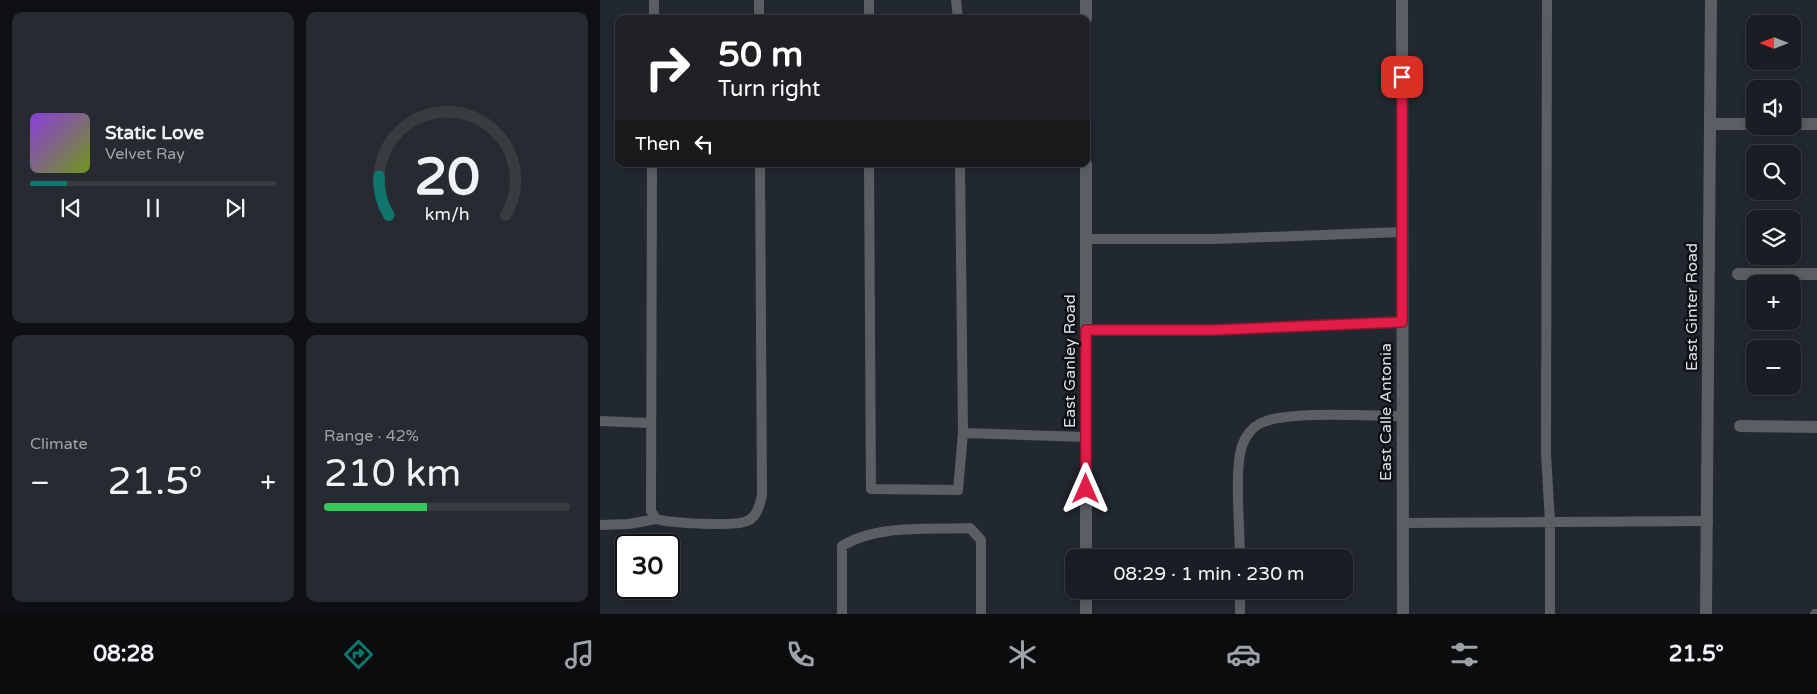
<!DOCTYPE html>
<html lang="en">
<head>
<meta charset="utf-8">
<style>
	:root { --surface:#1a1e24; --page:#272b31; --text:#f1f3f6; --muted:#9fa2a6; --line:#383c41; --accent:#0f766e }
	body { margin:0; font-family:"Varela Round",sans-serif; background:var(--page); color:var(--text); height:100vh; display:flex; flex-direction:column; font-size:19px; white-space:nowrap }
	* { box-sizing:border-box; margin:0 }
	p { font-size:16px; color:var(--muted) }
	.icon { flex:none; width:28px; height:28px; fill:none; stroke:currentColor; stroke-width:2; stroke-linecap:round; stroke-linejoin:round }
	.map { position:relative; flex:1; overflow:hidden }
	.side { display:flex; flex-direction:column; gap:12px; padding:12px; background:#0e1014; width:600px }
	.side>* { flex:none }
	.guide { position:absolute; left:15px; top:15px; width:475px; height:152px; border-radius:10px; box-shadow:0 2px 8px #0003,0 0 0 1px var(--line); background:#202124; color:#fff; overflow:hidden }
	.needle { width:32px; rotate:270deg }
	.buttons { position:absolute; left:1146px; top:15px; display:grid; gap:10px }
	.buttons a { display:grid; place-items:center; width:55px; height:55px; border-radius:10px; background:var(--surface); box-shadow:0 2px 8px #0003,0 0 0 1px var(--line); font-size:25px }
	.speed { position:absolute; left:15px; top:534px; display:flex; gap:10px; font-size:25px; font-weight:700; text-align:center }
	.speed>* { display:grid; place-content:center; width:65px; height:65px; border-radius:50%; background:var(--surface); box-shadow:0 2px 8px #0003,0 0 0 1px var(--line); line-height:1 }
	.speed .limit { border:2px solid #111; border-radius:8px; background:#fff; color:#111 }
	.pin { position:absolute; display:grid; place-items:center; width:42px; height:42px; color:#fff; margin:-21px; border-radius:10px; box-shadow:0 2px 8px #0006 }
	.me { position:absolute; width:55px; margin:-28px; rotate:0deg; stroke-linejoin:round; filter:drop-shadow(0 0 4px #0008) }
	.turn { display:flex; align-items:center; gap:18px; height:105px; padding:0 20px; font-size:22px }
	.turn .icon { width:65px; height:65px; stroke-width:2.5 }
	.turn b { display:block; font-size:35px; line-height:42px }
	.then { display:flex; align-items:center; height:48px; padding:0 20px; background:#0003; gap:10px; font-size:19px }
	.big { font-size:38px; font-weight:600; line-height:1.1 }
	.side .tile { flex:1; display:flex; flex-direction:column; justify-content:center; gap:8px; min-width:0; padding:0 18px; border-radius:10px; background:var(--page) }
	.side .dial { align-items:center; gap:0 }
	.dial svg { height:130px; overflow:visible; fill:none; stroke:var(--line); stroke-width:7; stroke-linecap:round; text-anchor:middle }
	.dial text { fill:var(--text); stroke:none }
	.song { display:flex; align-items:center; gap:15px }
	.cover { width:60px; height:60px; border-radius:8px; background:linear-gradient(135deg,hsl(270 70% 55%),hsl(80 70% 35%)) }
	.played { height:5px; border-radius:2px; background:linear-gradient(90deg,var(--accent) 15%,var(--line) 15%) }
	.keys { display:flex; justify-content:space-around; direction:ltr }
	.heat { display:flex; justify-content:space-between; align-items:center; font-size:28px; direction:ltr }
	.charge { height:8px; border-radius:4px; background:linear-gradient(90deg,#34c759 42%,var(--line) 0) }
	.side .tiles { flex:1; display:grid; gap:12px; grid-template-columns:repeat(2,1fr) }
	.trip { position:absolute; left:465px; top:549px; width:288px; height:50px; border-radius:10px; background:var(--surface); box-shadow:0 2px 8px #0003,0 0 0 1px var(--line); font-weight:600; line-height:50px; text-align:center }
	.tabs { display:flex; height:80px; justify-content:space-around; align-items:center; background:#0a0c0e; color:var(--muted) }
	.tabs .icon { width:35px; height:35px }
	.tabs .on { color:var(--accent) }
	.tabs b { font-size:22px; color:var(--text) }
	main { display:flex; flex:1; min-height:0 }
	.map>svg:first-child { display:block }
</style>
</head>
<body>
<main>
<section class="side">
<div class="tiles">
<div class="tile">
<div class="song"><i class="cover"></i><div><b>Static Love</b><p>Velvet Ray</p></div></div>
<div class="played"></div>
<div class="keys"><svg class="icon" aria-label="previous" viewBox="0 0 24 24"><path d="M18 5L8 12l10 7zM5 5v14"/></svg><svg class="icon" aria-label="pause" viewBox="0 0 24 24"><path d="M8 5v14M16 5v14"/></svg><svg class="icon" aria-label="next" viewBox="0 0 24 24"><path d="M6 5l10 7-10 7zM19 5v14"/></svg></div>
</div>
<div class="tile dial"><svg viewBox="0 0 100 80">
<path d="M14 69A42 42 0 1 1 86 69"/>
<path d="M14 69A42 42 0 0 1 8 45" stroke="#0f766e"/>
<text x="50" y="56" font-size="32" font-weight="700">20</text>
<text x="50" y="72" font-size="11">km/h</text>
</svg></div>
<div class="tile"><p>Climate</p>
<div class="heat"><a>−</a><b class="big">21.5°</b><a>+</a></div>
</div>
<div class="tile"><p>Range · 42%</p><b class="big">210 km</b><div class="charge"></div></div>
</div>
</section>
<div class="map">
<svg width="1217" height="614" viewBox="0 0 1217 614">
	<rect width="100%" height="100%" fill="#222830"/>
	<g fill="none" stroke-linecap="round" stroke-linejoin="round">
		<path stroke="#5b5f63" stroke-width="10" d="M159,0V19
			M269,0V19
			M356,0L358,19
			M947,0L946,454L950,522V614
			M54,19V0
			M52,164L51,511L56,519C70,523 134,527 147,521C157,517 160,505 162,495L160,164
			M269,164L271,489L358,490L363,433L360,164
			M486,239H615L802,232
			M486,330H615L802,322
			M0,421L50,423
			M363,433L486,437
			M803,523L1108,521
			M0,525L29,524L56,519
			M640,558C640,530 634,470 642,446C645,437 652,427 661,423C687,410 770,416 802,416
			M640,590V614
			M242,614V546C276,524 331,530 370,528L381,540V614
			M1215,614H1217"/>
		<path stroke="#5b5f63" stroke-width="12" d="M486,0V19
			M802,0L803,614
			M1110,124H1155
			M1192,124H1217
			M486,164V558
			M1138,274H1217
			M1140,426L1217,427
			M486,590V614
			M1106,614L1111,0"/>
	</g>
	<g fill="none" stroke-linecap="round" stroke-linejoin="round">
		<g stroke="#92132f" stroke-width="12">
			<path id="route" d="M486,489V330H614L802,322V77"/>
		</g>
		<use href="#route" stroke="#e11d48" stroke-width="9"/>
	</g>
	<g text-anchor="middle" dominant-baseline="central" stroke-width="5" stroke-linejoin="round" paint-order="stroke">
		<g font-size="16" fill="#dbdfe4" stroke="#0e1014">
			<text transform="translate(1092 307) rotate(-90)">East Ginter Road</text>
			<text transform="translate(470 361) rotate(-90)">East Ganley Road</text>
			<text transform="translate(786 412) rotate(-90)">East Calle Antonia</text>
		</g>
	</g>
</svg>
<div class="buttons">
<a><svg class="needle" viewBox="-14 -14 28 28"><path d="M0-13l5 13h-10z" fill="#e53935"/><path d="M0 13l5-13h-10z" fill="#9fa2a6"/></svg></a>
<a><svg class="icon" aria-label="sound" viewBox="0 0 24 24"><path d="M4 9h4l5-4v14l-5-4H4zM17 9q2 3 0 6"/></svg></a>
<a><svg class="icon" aria-label="search" viewBox="0 0 24 24"><circle cx="10" cy="10" r="6"/><path d="M15 15l6 6"/></svg></a>
<a><svg class="icon" aria-label="layers" viewBox="0 0 24 24"><path d="M12 4l9 5-9 5-9-5zM3 14l9 5 9-5"/></svg></a>
<a>+</a>
<a>−</a>
</div>
<div class="speed"><div class="limit">30</div></div>
<div class="pin" style="left:802px;top:77px;background:#d93025"><svg class="icon" aria-label="arrive" viewBox="0 0 24 24"><path d="M6 21V4h12l-3 4 3 4H6"/></svg></div>
<svg class="me" style="left:486px;top:489px" viewBox="-20 -20 40 40"><path d="M0-17L14 15 0 8-14 15z" fill="#e11d48" stroke="#fff" stroke-width="4"/></svg>
<div class="trip">08:29 · 1 min · 230 m</div>
<div class="guide">
<div class="turn"><svg class="icon" aria-label="right" viewBox="0 0 24 24"><path d="M7 20v-9h11M14 6l5 5-5 5"/></svg><div><b>50 m</b>Turn right</div></div>
<div class="then">Then<svg class="icon" aria-label="left" viewBox="0 0 24 24"><path d="M17 20v-9H6M10 6l-5 5 5 5"/></svg></div>
</div>
</div>
</main>
<nav class="tabs">
<b>08:28</b>
<svg class="icon on" aria-label="directions" viewBox="0 0 24 24"><path d="M12 3l9 9-9 9-9-9zM9 14v-3h6M13 9l2 2-2 2"/></svg>
<svg class="icon" aria-label="music" viewBox="0 0 24 24"><path d="M9 18V5l10-2v13"/><circle cx="6" cy="18" r="3"/><circle cx="16" cy="16" r="3"/></svg>
<svg class="icon" aria-label="phone" viewBox="0 0 24 24"><path d="M5 4h4l2 5-3 2q2 4 5 5l2-3 5 2v4C11 20 4 13 5 4z"/></svg>
<svg class="icon" aria-label="climate" viewBox="0 0 24 24"><path d="M12 3v18M4 7l16 10M4 17L20 7"/></svg>
<svg class="icon" aria-label="car" viewBox="0 0 24 24"><path d="M5 17H2v-5l4-1 3-4h7l3 4 3 1v5h-3M9 17h6M6 11h13"/><circle cx="7" cy="17" r="2"/><circle cx="17" cy="17" r="2"/></svg>
<svg class="icon" aria-label="filters" viewBox="0 0 24 24"><path d="M4 7h16M4 17h16"/><circle cx="9" cy="7" r="2"/><circle cx="15" cy="17" r="2"/></svg>
<b>21.5°</b>
</nav>
</body>
</html>
